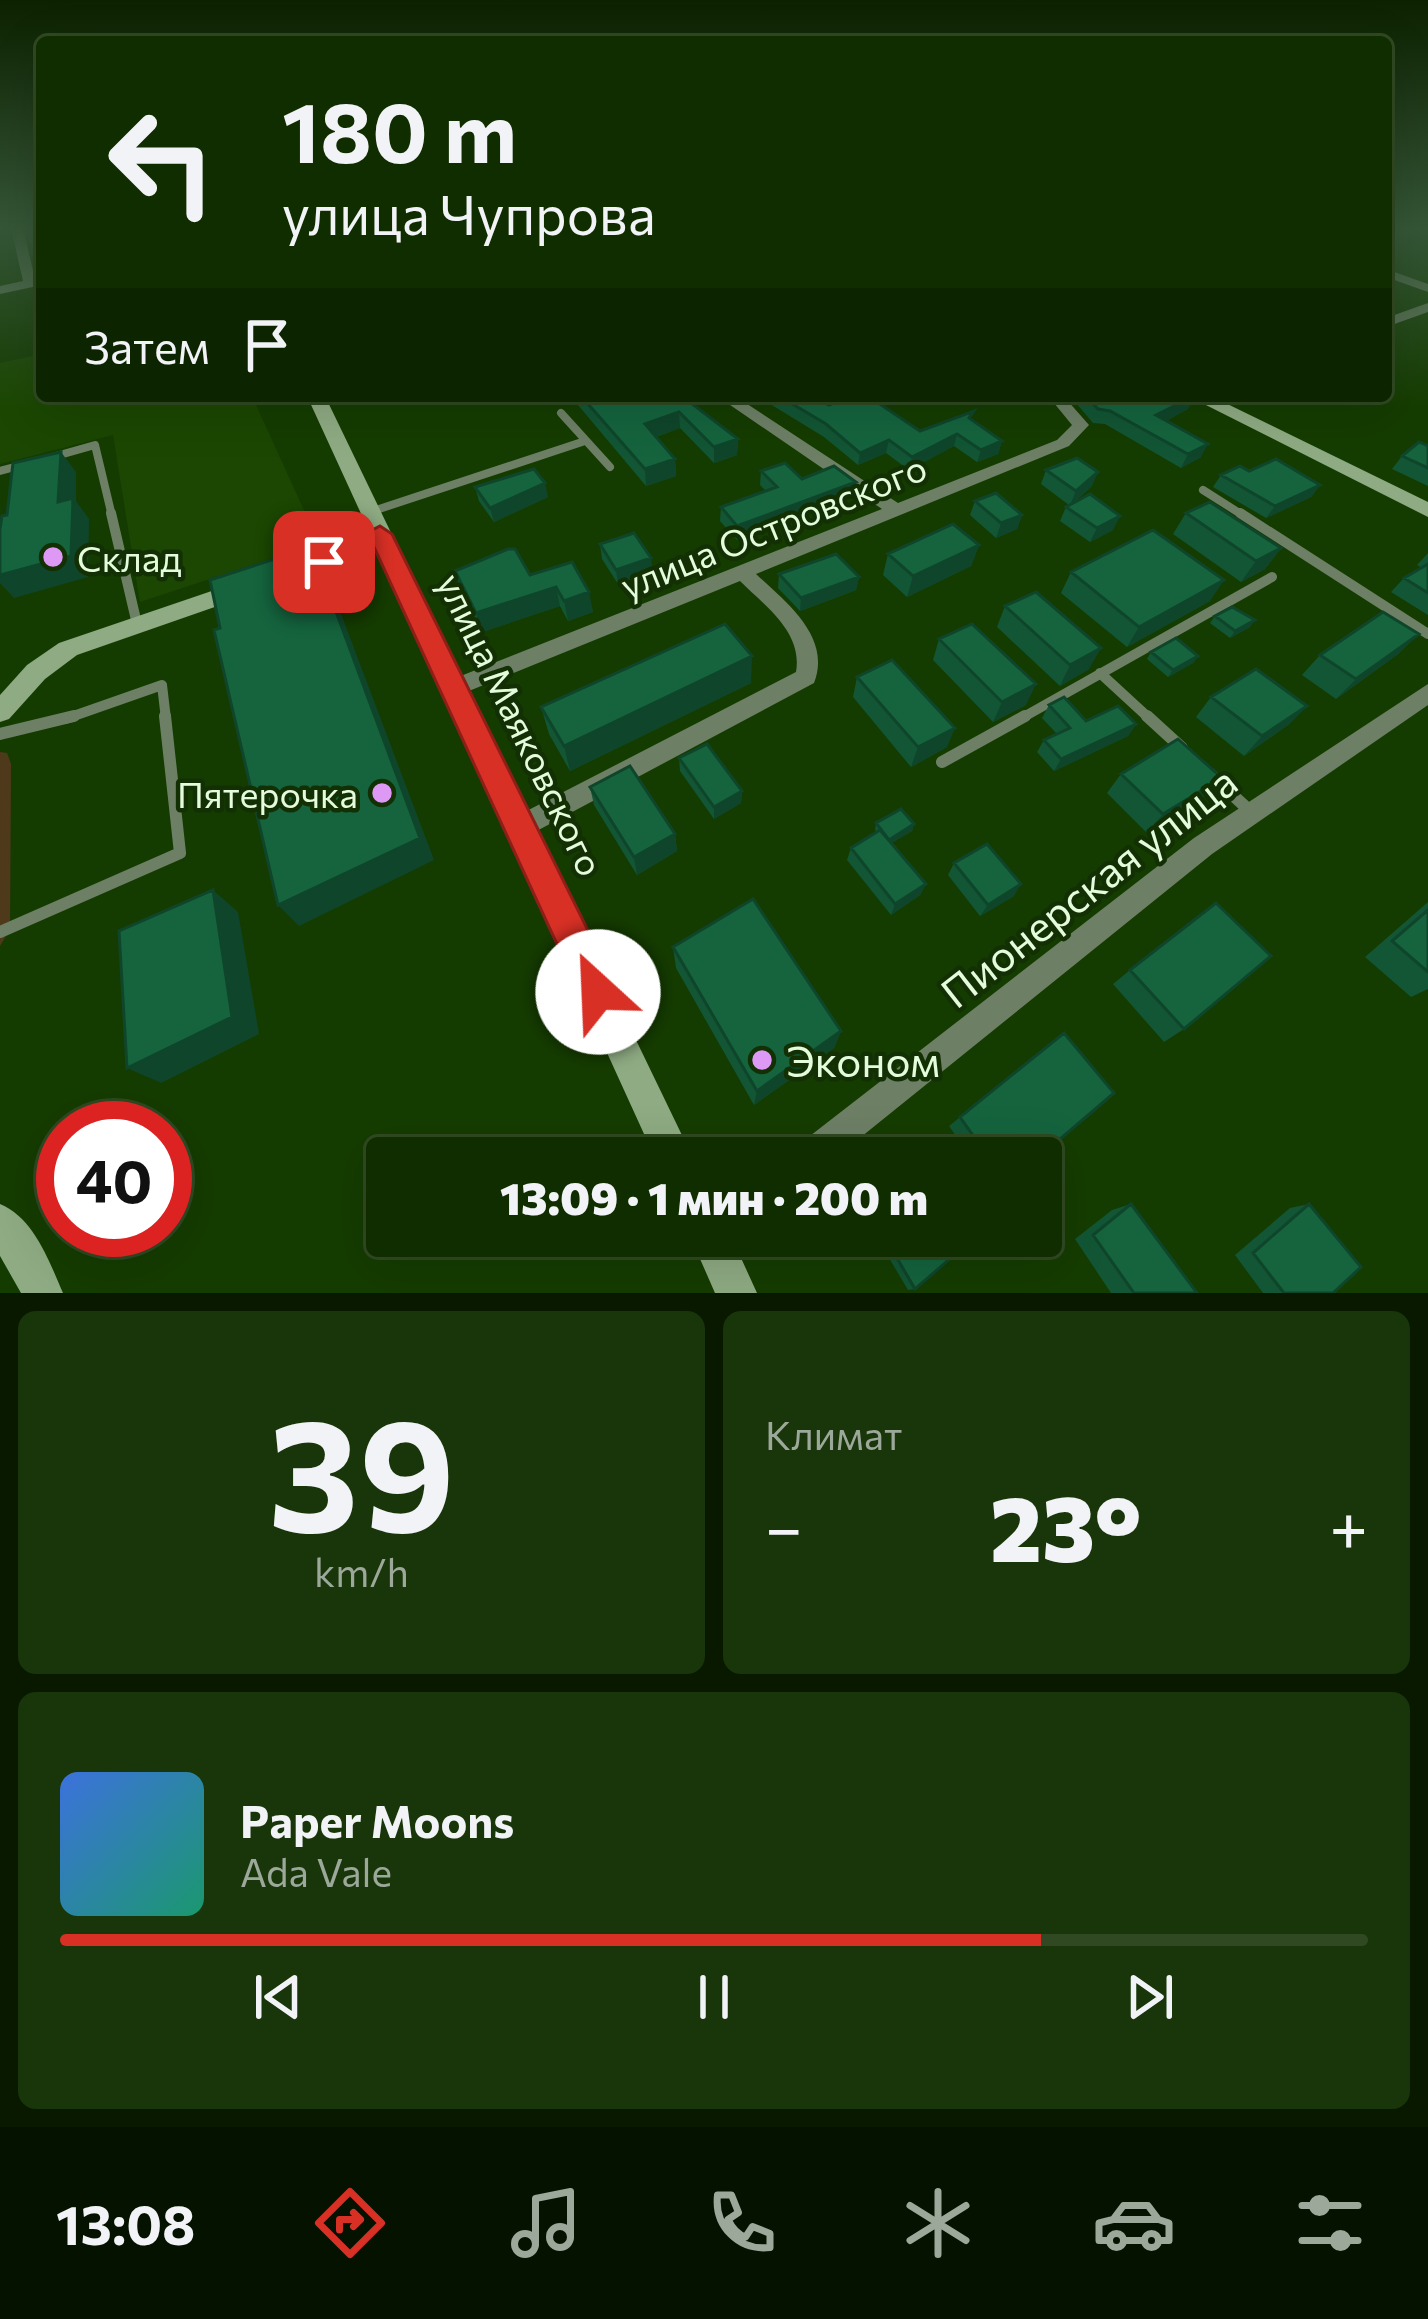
<!DOCTYPE html>
<html lang="ru">
<head>
<meta charset="utf-8">
<style>
	:root { --surface:#102d00; --page:#19350a; --text:#f1f3f6; --muted:#9ca899; --line:#304922; --accent:#d93025 }
	body { margin:0; font-family:Commissioner,sans-serif; background:var(--page); color:var(--text); height:100vh; display:flex; flex-direction:column; font-size:45px; white-space:nowrap }
	* { box-sizing:border-box; margin:0 }
	p { font-size:39px; color:var(--muted) }
	.icon { flex:none; width:66px; height:66px; fill:none; stroke:currentColor; stroke-width:2; stroke-linecap:round; stroke-linejoin:round }
	.map { position:relative; height:1293px; overflow:hidden }
	.drawer { display:flex; flex-direction:column; gap:18px; padding:18px; background:#091900; flex:1 }
	.drawer>* { flex:none }
	.hud { position:absolute; left:36px; top:36px; width:1356px; height:366px; border-radius:12px; box-shadow:0 12px 48px #0002,0 0 0 3px var(--line); background:#102d00; color:var(--text); overflow:hidden }
	.speed { position:absolute; left:36px; top:1101px; display:flex; gap:24px; font-size:60px; font-weight:700; text-align:center }
	.speed>* { display:grid; place-content:center; width:156px; height:156px; border-radius:50%; background:var(--surface); box-shadow:0 12px 48px #0002,0 0 0 3px var(--line); line-height:1 }
	.speed .limit { border:18px solid #d22; background:#fff; color:#111 }
	.pin { position:absolute; display:grid; place-items:center; width:102px; height:102px; color:#fff; margin:-51px; border-radius:24px; box-shadow:0 6px 18px #0006 }
	.me { position:absolute; width:132px; margin:-66px; rotate:335deg; stroke-linejoin:round; filter:drop-shadow(0 0 9px #0008) }
	.turn { display:flex; align-items:center; gap:42px; height:252px; padding:0 48px; font-size:54px }
	.turn .icon { width:156px; height:156px; stroke-width:2.5 }
	.turn b { display:block; font-size:84px; line-height:102px }
	.then { display:flex; align-items:center; height:114px; padding:0 48px; background:#0003; gap:24px; font-size:45px }
	.big { font-size:90px; font-weight:800; line-height:1.1 }
	.drawer .card { flex:1; display:flex; flex-direction:column; justify-content:center; gap:18px; min-width:0; padding:0 42px; border-radius:18px; background:var(--page) }
	.drawer .dial { align-items:center; gap:0 }
	.dial b { font-size:156px; line-height:1 }
	.song { display:flex; align-items:center; gap:36px }
	.cover { width:144px; height:144px; border-radius:18px; background:linear-gradient(135deg,hsl(220 70% 55%),hsl(160 70% 35%)) }
	.played { height:12px; border-radius:6px; background:linear-gradient(90deg,var(--accent) 75%,var(--line) 75%) }
	.keys { display:flex; justify-content:space-around; direction:ltr }
	.heat { display:flex; justify-content:space-between; align-items:center; font-size:66px; direction:ltr }
	.drawer .tiles { flex:1; display:grid; gap:18px; grid-template-columns:1fr 1fr }
	.card:last-child { grid-column:span 2 }
	.trip { position:absolute; left:366px; top:1137px; width:696px; height:120px; border-radius:12px; background:var(--surface); box-shadow:0 12px 48px #0002,0 0 0 3px var(--line); font-weight:800; line-height:120px; text-align:center }
	.tabs { display:flex; height:192px; justify-content:space-around; align-items:center; background:#061200; color:var(--muted) }
	.tabs .icon { width:84px; height:84px }
	.tabs .active { color:var(--accent) }
	.tabs b { font-size:54px; color:var(--text) }
	.map>svg:first-child { display:block }
</style>
</head>
<body>
<div class="map">
<svg width="1428" height="1293" viewBox="0 0 1428 1293">
	<rect width="100%" height="100%" fill="#153c00"/>
	<path fill="#1b4702" d="M42,354V396H252L319,543L140,602L113,435L0,464V363Z"/>
	<path fill="#4e3a1a" d="M0,752L7,753L11,764L10,929L0,946Z"/>
	<g fill="none" stroke-linecap="round" stroke-linejoin="round">
		<path stroke="#6d8066" stroke-width="8" d="M1053,396L1062,403L1072,396
			M561,413L610,467
			M49,458L95,445L112,516
			M0,471L26,464
			M1203,490L1244,516
			M370,512L585,441"/>
		<path stroke="#6d8066" stroke-width="10" d="M111,513L137,624
			M1240,513L1428,634
			M1100,673L1150,719
			M65,719L162,685L166,719
			M1020,719L1272,577"/>
		<path stroke="#6d8066" stroke-width="12" d="M1147,716L1182,748
			M0,734L74,716
			M942,762L1025,716
			M1209,773L1250,811
			M0,932L180,853L165,716"/>
		<path fill="#6d8066" fill-rule="evenodd" d="M11,228H23L35,279L42,277V285L0,294V286L23,281Z
			M1386,269L1428,284V292L1386,277Z
			M1428,303V312L1386,327V318Z
			M717,396H735L898,503L1057,440L1072,425L1054,403L1057,400H1067L1089,425L1069,446L756,574C786,602 832,637 814,683L531,834L522,837L513,834L509,826L513,818L796,672C803,632 765,606 740,581L464,693H448L445,687L448,681L882,509Z
			M1428,684V705L1212,854L835,1158H793L797,1146L1194,838Z"/>
		<path fill="#8eab83" fill-rule="evenodd" d="M307,396H325L693,1158H655L375,544L297,578L289,581L278,573L281,568L369,531Z
			M1188,396H1211L1428,502V517Z
			M244,580L252,582L255,588L252,594L77,655L45,679L9,719L0,722V695L27,665L59,643Z
			M0,1204C34,1218 49,1261 63,1293H21L0,1256Z
			M690,1236H731L757,1293H715Z"/>
	</g>
	<path fill="#125635" d="M42,228L33,248L23,231Z
		M576,396H682L738,439L737,455L714,463L680,428L656,437L675,459L676,476L646,486L578,405Z
		M757,396H813L829,405L920,431L972,420L1002,441L998,454L977,462L954,446L909,470L886,453L858,465L824,437Z
		M1079,396H1128L1188,409L1166,421L1201,457L1181,468L1105,424L1093,423L1076,403Z
		M1428,446V486L1392,469L1402,456Z
		M1046,470L1092,486L1072,504L1113,530L1090,542L1060,521L1066,507L1069,505L1041,484Z
		M761,471L802,479L853,496L737,540L720,521L721,507L766,491L760,485Z
		M1221,475L1320,485L1311,497L1266,518L1213,487Z
		M475,487L548,497L494,522L479,501Z
		M975,501L1022,515L1017,529L996,538L970,515Z
		M1186,513L1281,548L1265,569L1241,582L1173,534Z
		M600,544L651,558L652,572L618,584L602,559Z
		M979,545L971,566L907,597L883,575L888,554Z
		M1428,553V615L1391,592L1404,578L1422,568L1417,565Z
		M572,562L593,612L568,621L560,606L482,632L461,590L455,571L530,575Z
		M1071,572L1210,601L1127,647L1061,593Z
		M779,574L859,577L856,590L800,611L778,588Z
		M1005,606L1089,669L1060,686L997,627Z
		M1215,616L1250,627L1230,638L1210,623Z
		M1419,634L1398,654L1336,699L1302,675L1320,655Z
		M939,639L1026,705L993,722L933,660Z
		M1151,652L1198,656L1193,663L1168,677L1147,659Z
		M857,677L947,747L911,767L853,697Z
		M751,683L570,771L549,734L541,707Z
		M1211,697L1307,706L1288,725L1244,756L1196,717Z
		M1049,705L1086,721L1136,724L1128,736L1054,771L1037,752L1044,740L1057,734L1042,718Z
		M679,758L742,791L741,803L714,819L680,771Z
		M1121,774L1222,778L1204,796L1147,833L1107,793Z
		M590,787L675,834L677,851L637,875L594,805Z
		M876,823L914,824L912,831L891,843L926,884L920,895L891,915L847,860L851,848L877,832L875,830Z
		M954,863L1014,896L980,916L948,875Z
		M1428,902V989L1411,997L1365,957Z
		M673,947L841,1031L834,1048L754,1105L676,968Z
		M1130,970L1184,1029L1164,1042L1113,984Z
		M1064,1033L1038,1158H971L949,1126Z
		M1131,1204L1197,1293H1111L1075,1239L1112,1210Z
		M1309,1204L1333,1293H1263L1235,1255L1290,1208Z
		M876,1236H949L915,1289L908,1290Z"/>
	<path fill="#0f462b" d="M42,250V269L31,252Z
		M1195,396L1188,409L1150,429L1156,415Z
		M679,412L680,428L646,440L645,424Z
		M957,434L954,446L909,470L912,457Z
		M738,439L737,455L714,463V447Z
		M889,440L886,453L858,465L860,453Z
		M1002,441L998,454L977,462L981,450Z
		M1208,444L1201,457L1181,468L1188,454Z
		M61,452L76,472V501L89,519L88,577L14,598L0,583V575L58,502Z
		M675,459L676,476L646,486L645,469Z
		M1098,472L1092,486L1070,505L1076,491Z
		M856,482L853,496L737,540V526Z
		M545,483L548,497L494,522L490,508Z
		M1320,485L1311,497L1266,518L1275,506Z
		M1022,515L1017,529L996,538L1001,523Z
		M1120,516L1113,530L1090,542L1097,528Z
		M979,545L971,566L907,597L913,576Z
		M312,547L326,574L434,860L299,926L278,905Z
		M1281,548L1265,569L1241,582L1256,561Z
		M651,558L652,572L618,584L616,570Z
		M859,577L856,590L800,611L801,598Z
		M1224,580L1210,601L1127,647L1139,627Z
		M556,587L560,606L482,632L476,613Z
		M589,592L593,612L568,621L564,601Z
		M1255,620L1250,627L1230,638L1235,631Z
		M1419,634L1398,654L1336,699L1356,679Z
		M1101,648L1089,669L1060,686L1070,665Z
		M752,656L751,683L570,771L564,746Z
		M1198,656L1193,663L1168,677L1173,670Z
		M1036,684L1026,705L993,722L1002,702Z
		M1307,706L1288,725L1244,756L1262,736Z
		M1136,724L1128,736L1054,771L1061,759Z
		M955,728L947,747L911,767L918,747Z
		M1222,778L1204,796L1147,833L1163,814Z
		M742,791L741,803L714,819V807Z
		M914,824L912,831L887,846L889,840Z
		M675,834L677,851L637,875L634,857Z
		M926,884L920,895L891,915L895,904Z
		M1021,884L1014,896L980,916L988,905Z
		M213,890L238,912L259,1034L161,1083L127,1068Z
		M841,1031L834,1048L754,1105L757,1091Z"/>
	<path fill="#15643e" stroke="#0f462b" stroke-width="3" d="M22,228H42V250L31,252L38,234L23,231Z
		M581,396H682L738,439L714,447L679,412L645,424L675,459L645,469Z
		M779,396H813L829,405L850,396H868L920,431L974,411L969,418L1002,441L981,450L957,434L912,457L889,440L860,453L826,424Z
		M1086,396H1194L1156,415L1208,444L1188,454L1110,411L1098,409Z
		M1419,442L1428,446V468L1402,456Z
		M61,452L58,502L73,498L71,556L0,575V529L2,516L7,515L13,463Z
		M1077,458L1098,472L1076,491L1046,470Z
		M1276,459L1320,485L1275,506L1221,475L1240,466L1249,471Z
		M785,463L802,479L834,466L856,482L737,526L721,507L777,487L761,471Z
		M534,469L545,483L490,508L475,487Z
		M996,493L1022,515L1001,523L975,501Z
		M1090,494L1120,516L1097,528L1066,507Z
		M1210,502L1281,548L1256,561L1186,513Z
		M953,524L979,545L913,576L888,554Z
		M1153,530L1224,580L1139,627L1071,572Z
		M634,533L651,558L616,570L600,544Z
		M312,547L420,838L278,905L214,630L220,628L210,580Z
		M508,549H515L530,575L572,562L589,592L564,601L556,587L476,613L455,571Z
		M836,554L859,577L801,598L779,574Z
		M1428,564V593L1404,578Z
		M1036,592L1101,648L1070,665L1005,606Z
		M1232,607L1255,620L1235,631L1215,616Z
		M1383,612L1419,634L1356,679L1320,655Z
		M725,624L752,656L564,746L541,707Z
		M972,624L1036,684L1002,702L939,639Z
		M1176,638L1198,656L1173,670L1151,652Z
		M892,660L955,728L918,747L857,677Z
		M1256,669L1307,706L1262,736L1211,697Z
		M1064,697L1086,721L1118,706L1136,724L1061,759L1044,740L1070,728L1049,705Z
		M1178,739L1222,778L1163,814L1121,774Z
		M707,744L742,791L714,807L679,758Z
		M630,766L675,834L634,857L590,787Z
		M901,809L914,824L889,840L876,823Z
		M880,830L926,884L895,904L851,848Z
		M987,844L1021,884L988,905L954,863Z
		M213,890L232,1017L127,1068L119,931Z
		M753,899L841,1031L757,1091L673,947Z
		M1216,903L1271,956L1184,1029L1130,970Z
		M1428,910V972L1392,941Z
		M1064,1033L1114,1093L1038,1158H989L960,1117Z
		M1131,1204L1197,1293H1134L1093,1235Z
		M1309,1204L1361,1267L1333,1293H1284L1253,1253Z
		M884,1236H949L959,1251L915,1289Z"/>
	<linearGradient id="sky" x2="0" y2="1"><stop stop-color="#0c2100"/><stop offset="0.56" stop-color="#355637"/><stop offset="1" stop-color="#355637" stop-opacity="0"/></linearGradient>
	<rect width="1428" height="409" fill="url(#sky)"/>
	<path fill="#d93025" stroke="#8d1f18" stroke-width="3" d="M380,526L392,534L612,979L617,992L612,1005L598,1011L585,1005L374,547L324,570L311,562Z"/>
	<g fill="#dd99f3" stroke="#133005" stroke-width="4.5">
		<circle cx="53" cy="557" r="12"/>
		<circle cx="382" cy="793" r="12"/>
		<circle cx="762" cy="1060" r="12"/>
	</g>
	<g text-anchor="middle" dominant-baseline="central" stroke-width="9" stroke-linejoin="round" paint-order="stroke">
		<g font-size="36" fill="#e4fbdc" stroke="#133005">
			<text transform="translate(773 525) rotate(-22)">улица Островского</text>
			<text transform="translate(522 724) rotate(64)">улица Маяковского</text>
		</g>
		<g font-size="36" fill="#e4fbdc" stroke="#133005" text-anchor="start">
			<text x="77" y="557">Склад</text>
			<text x="358" y="793" text-anchor="end">Пятерочка</text>
		</g>
		<g font-size="42" fill="#e4fbdc" stroke="#133005">
			<text transform="translate(1088 886) rotate(-38)">Пионерская улица</text>
		</g>
		<g font-size="42" fill="#e4fbdc" stroke="#133005" text-anchor="start">
			<text x="786" y="1060">Эконом</text>
		</g>
	</g>
</svg>
<div class="speed"><div class="limit">40</div></div>
<div class="pin" style="left:324px;top:562px;background:#d93025"><svg class="icon" aria-label="arrive" viewBox="0 0 24 24"><path d="M6 21V4h12l-3 4 3 4H6"/></svg></div>
<svg class="me" style="left:598px;top:992px" viewBox="-20 -20 40 40"><circle r="19" fill="#fff"/><path d="M0-13L10 11 0 6-10 11z" fill="#d93025"/></svg>
<div class="trip">13:09 · 1 мин · 200 m</div>
<div class="hud">
<div class="turn"><svg class="icon" aria-label="left" viewBox="0 0 24 24"><path d="M17 20v-9H6M10 6l-5 5 5 5"/></svg><div><b>180 m</b>улица Чупрова</div></div>
<div class="then">Затем<svg class="icon" aria-label="arrive" viewBox="0 0 24 24"><path d="M6 21V4h12l-3 4 3 4H6"/></svg></div>
</div>
</div>
<section class="drawer">
<div class="tiles">
<div class="card dial"><b>39</b><p>km/h</p></div>
<div class="card"><p>Климат</p>
<div class="heat"><a>−</a><b class="big">23°</b><a>+</a></div>
</div>
<div class="card">
<div class="song"><i class="cover"></i><div><b>Paper Moons</b><p>Ada Vale</p></div></div>
<div class="played"></div>
<div class="keys"><svg class="icon" aria-label="previous" viewBox="0 0 24 24"><path d="M18 5L8 12l10 7zM5 5v14"/></svg><svg class="icon" aria-label="pause" viewBox="0 0 24 24"><path d="M8 5v14M16 5v14"/></svg><svg class="icon" aria-label="next" viewBox="0 0 24 24"><path d="M6 5l10 7-10 7zM19 5v14"/></svg></div>
</div>
</div>
</section>
<nav class="tabs">
<b>13:08</b>
<svg class="icon active" aria-label="directions" viewBox="0 0 24 24"><path d="M12 3l9 9-9 9-9-9zM9 14v-3h6M13 9l2 2-2 2"/></svg>
<svg class="icon" aria-label="music" viewBox="0 0 24 24"><path d="M9 18V5l10-2v13"/><circle cx="6" cy="18" r="3"/><circle cx="16" cy="16" r="3"/></svg>
<svg class="icon" aria-label="phone" viewBox="0 0 24 24"><path d="M5 4h4l2 5-3 2q2 4 5 5l2-3 5 2v4C11 20 4 13 5 4z"/></svg>
<svg class="icon" aria-label="climate" viewBox="0 0 24 24"><path d="M12 3v18M4 7l16 10M4 17L20 7"/></svg>
<svg class="icon" aria-label="car" viewBox="0 0 24 24"><path d="M5 17H2v-5l4-1 3-4h7l3 4 3 1v5h-3M9 17h6M6 11h13"/><circle cx="7" cy="17" r="2"/><circle cx="17" cy="17" r="2"/></svg>
<svg class="icon" aria-label="filters" viewBox="0 0 24 24"><path d="M4 7h16M4 17h16"/><circle cx="9" cy="7" r="2"/><circle cx="15" cy="17" r="2"/></svg>
</nav>
</body>
</html>
